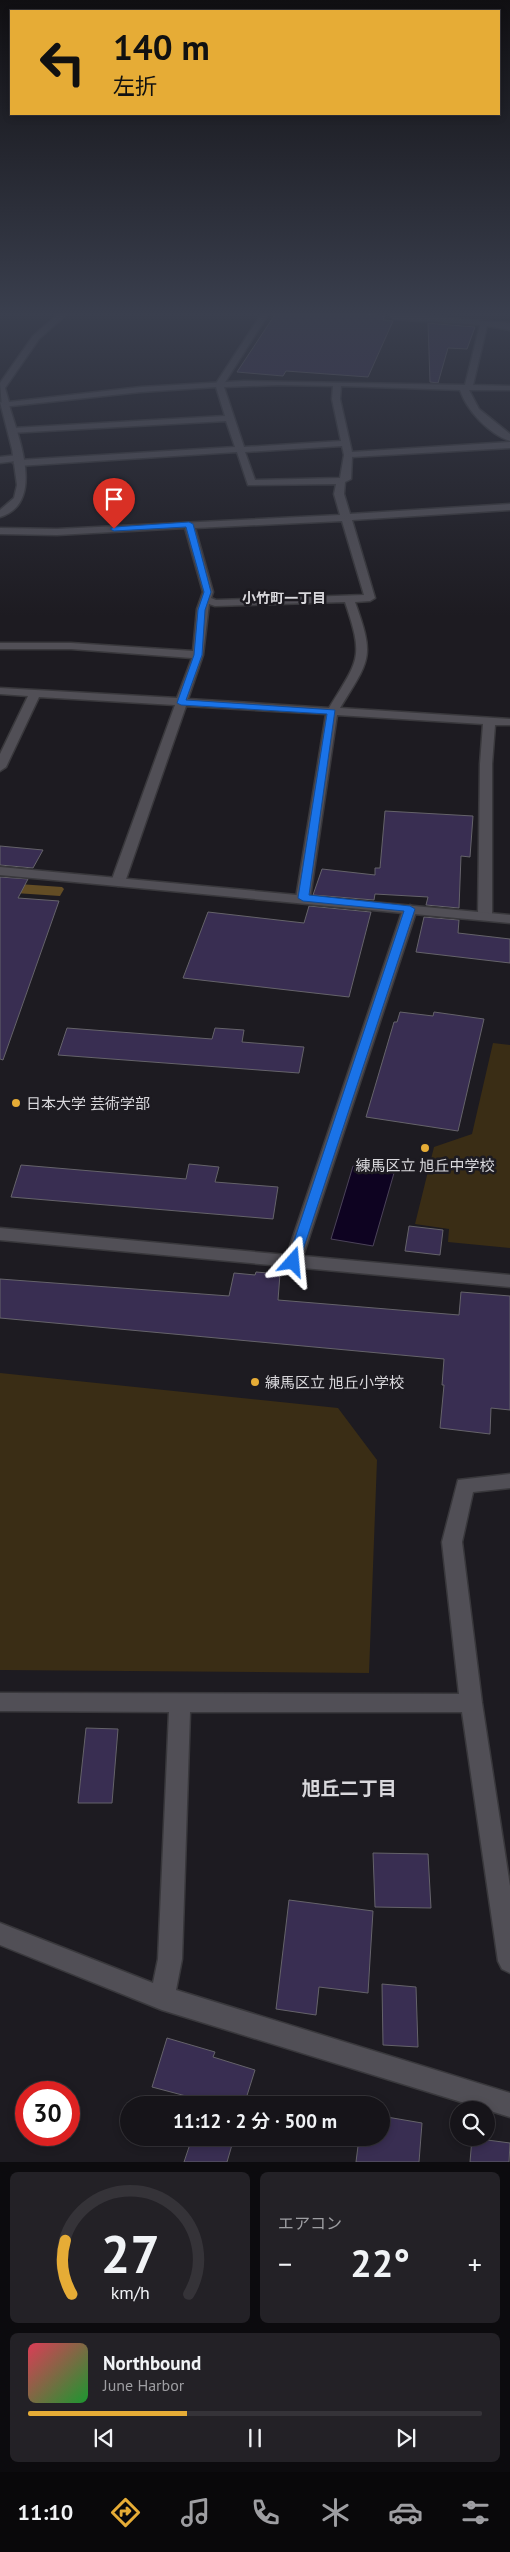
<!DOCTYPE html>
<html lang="ja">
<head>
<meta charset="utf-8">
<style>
	:root { --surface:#161419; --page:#232126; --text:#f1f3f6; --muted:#9e9ea2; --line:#353338; --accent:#e6ac36 }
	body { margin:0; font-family:"PT Sans","Noto Sans JP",sans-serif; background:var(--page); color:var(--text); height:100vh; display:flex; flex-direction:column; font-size:19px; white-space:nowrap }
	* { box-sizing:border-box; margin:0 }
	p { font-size:16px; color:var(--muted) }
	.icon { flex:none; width:28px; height:28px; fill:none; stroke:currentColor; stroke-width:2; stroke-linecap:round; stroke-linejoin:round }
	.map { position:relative; height:2162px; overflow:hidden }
	.drawer { display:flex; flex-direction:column; gap:10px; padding:10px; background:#0c0b0e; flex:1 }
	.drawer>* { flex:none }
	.guide { position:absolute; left:10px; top:10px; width:490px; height:105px; border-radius:0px; box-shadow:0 2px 8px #0003,0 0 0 1px var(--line); background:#e6ac36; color:#111; overflow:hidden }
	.controls { position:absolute; left:450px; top:2101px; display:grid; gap:10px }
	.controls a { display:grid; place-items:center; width:45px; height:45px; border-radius:50%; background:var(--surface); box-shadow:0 2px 8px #0003,0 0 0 1px var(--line); font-size:25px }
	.speed { position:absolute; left:15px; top:2081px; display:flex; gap:10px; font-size:25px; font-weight:700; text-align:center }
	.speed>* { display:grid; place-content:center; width:65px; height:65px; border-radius:50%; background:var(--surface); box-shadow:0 2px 8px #0003,0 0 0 1px var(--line); line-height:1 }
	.speed .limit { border:8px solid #d22; background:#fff; color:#111 }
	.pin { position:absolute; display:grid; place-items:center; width:42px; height:42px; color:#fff; margin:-51px -21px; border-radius:50% 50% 50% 0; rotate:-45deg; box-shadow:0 0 5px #0007 }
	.pin .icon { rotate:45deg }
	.me { position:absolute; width:55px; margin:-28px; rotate:18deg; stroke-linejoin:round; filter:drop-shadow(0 0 4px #0008) }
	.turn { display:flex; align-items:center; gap:18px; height:105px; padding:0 20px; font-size:22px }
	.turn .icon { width:65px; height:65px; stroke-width:2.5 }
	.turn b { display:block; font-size:35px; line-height:42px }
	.big { font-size:38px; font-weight:600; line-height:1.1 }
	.drawer .card { flex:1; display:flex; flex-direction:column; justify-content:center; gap:8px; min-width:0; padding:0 18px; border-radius:8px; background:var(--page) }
	.drawer .dial { align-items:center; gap:0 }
	.dial svg { height:130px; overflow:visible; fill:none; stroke:var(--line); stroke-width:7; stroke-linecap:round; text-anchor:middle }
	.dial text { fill:var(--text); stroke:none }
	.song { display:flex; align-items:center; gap:15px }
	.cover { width:60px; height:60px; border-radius:8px; background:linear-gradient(135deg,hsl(350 70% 55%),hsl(130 70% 35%)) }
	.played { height:5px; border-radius:2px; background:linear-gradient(90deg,var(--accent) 35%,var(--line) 35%) }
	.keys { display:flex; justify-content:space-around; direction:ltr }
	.heat { display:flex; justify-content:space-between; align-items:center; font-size:28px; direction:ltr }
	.drawer .tiles { flex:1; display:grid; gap:10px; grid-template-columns:1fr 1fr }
	.card:last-child { grid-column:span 2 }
	.trip { position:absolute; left:120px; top:2096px; width:270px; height:50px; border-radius:25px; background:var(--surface); box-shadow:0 2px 8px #0003,0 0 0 1px var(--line); font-weight:600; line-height:50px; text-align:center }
	.tabs { display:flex; height:80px; justify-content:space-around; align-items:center; background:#09080a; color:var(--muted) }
	.tabs .icon { width:35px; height:35px }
	.tabs .current { color:var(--accent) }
	.tabs b { font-size:22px; color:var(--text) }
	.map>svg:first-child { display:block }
</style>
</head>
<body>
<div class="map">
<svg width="510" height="2162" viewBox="0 0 510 2162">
	<rect width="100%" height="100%" fill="#1d1b21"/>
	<path fill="#3a2d15" d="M493,1043L510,1045V1248L448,1242L449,1229L415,1224L434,1147L472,1134Z
		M0,1373L338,1408L377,1460L369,1673L0,1670Z"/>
	<path fill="#634d25" d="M4,883L62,887L64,889L60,896L0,892Z"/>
	<path fill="#0e0321" stroke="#4b4359" d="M353,1166L394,1173L373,1246L331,1239Z"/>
	<path fill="#392e52" stroke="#65636a" d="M276,313H354L385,316L383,320L393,321L368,377L286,371L283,376L237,372Z
		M428,323L475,327L467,349L448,348L438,383L430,382Z
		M385,811L473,816L470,857L461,856L459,908L426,905L428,897L375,894L374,900L313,895L322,869L375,875V868H380Z
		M0,846L43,850L33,868L0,865Z
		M0,877L28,879L18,898L59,901L3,1060L0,1059Z
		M309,906L371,912L349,997L183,978L208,912L304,923Z
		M424,917L459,920L458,933L510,939V963L416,952Z
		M400,1012L433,1016L434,1012L484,1019L458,1131L366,1117L394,1022H397Z
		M67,1028L212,1039L215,1028L244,1030L242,1042L304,1047L299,1073L58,1055Z
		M189,1164L219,1167L215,1182L278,1187L273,1219L11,1197L21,1165L186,1179Z
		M409,1226L443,1230L440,1255L405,1251Z
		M256,1272L280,1274L278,1300L459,1315L461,1292L510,1296V1410L491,1408L490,1434L440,1428L444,1385H442L444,1359L0,1318V1279L229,1296L234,1273L255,1275Z
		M86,1728L118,1729L112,1803H78Z
		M373,1853L428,1854L431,1908L375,1907Z
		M289,1900L373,1911L368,1993L319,1987L316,2015L276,2009Z
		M382,1984L416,1987L418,2047L383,2045Z
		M167,2038L215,2052L213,2057L255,2070L244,2105H204L205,2101L152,2087Z
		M381,2116L422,2123L419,2162H356L359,2138H381Z
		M192,2138H234L227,2162H184Z
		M472,2138L510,2143L509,2162H470Z"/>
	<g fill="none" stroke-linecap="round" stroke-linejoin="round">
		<g stroke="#39383c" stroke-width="3">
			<path id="street" d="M59,313H68L39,339L5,388L9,402L141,387L244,381L465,385L480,325L393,319L388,313L510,323V330L487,326L473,385L510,386V390H469L479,409L510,434V441C489,434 467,411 460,390L341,386L340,399L352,452L510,442V448L352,457L351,479L345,482L344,494L350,514L510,504V510L352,520L375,598L370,601L355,602C375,658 370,659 340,708L510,719V725H495L492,764V916L490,919H480L478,916L480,764L483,724L337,715L310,898L303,902L296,898L326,714L186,706L125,882L118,886L111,882L175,705L39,697L6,767L0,771V754L28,696L0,694V688L177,698L192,658L71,649H0V643H71L193,651L197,609L203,592L185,528L57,535L0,534V528L57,529L340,515L334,494L336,484L248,485L237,452L18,466L13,463L16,461L0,463V457L17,455L21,458L19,460L235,447L226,421L10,433V429L13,428L225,416L216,387L141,392L2,407L0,383L33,336ZM278,385L333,386L332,399L341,441L244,447L224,387ZM342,446L344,455L340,478L255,480L245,452ZM342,521L364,595L216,600L211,598L213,592L195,528ZM345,602C364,658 359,659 329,708L188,699L203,655L209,604L215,606Z
				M410,905L417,909L303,1256L510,1275V1287L0,1240V1228L287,1255L403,909Z
				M510,1474V1488L473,1492L462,1542L482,1703L510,1886V1973L502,1969L498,1961L462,1712H190L182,1959L176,1990L510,2093V2117L162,2010L0,1945V1923L153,1983L158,1959L169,1712L0,1711V1693L459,1694L442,1542L458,1480Z"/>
		</g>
		<g stroke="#39383c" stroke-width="3">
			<path id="secondary" d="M262,313H269L222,387H216L215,385Z
				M0,402L9,405C18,436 46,503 0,517V510L14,498L17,485L12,449Z
				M0,867L510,915V923L0,875Z"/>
		</g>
		<use href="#street" fill="#514f56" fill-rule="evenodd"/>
		<use href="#secondary" fill="#514f56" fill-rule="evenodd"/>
	</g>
	<linearGradient id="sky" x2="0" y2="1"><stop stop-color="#100f12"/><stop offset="0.51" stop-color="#3a3f4e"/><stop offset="1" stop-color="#3a3f4e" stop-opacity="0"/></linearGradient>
	<rect width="510" height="616" fill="url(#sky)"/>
	<path fill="#1a73e8" stroke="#114b97" d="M189,522L193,524L211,592L205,610L202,655L186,700L335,710L309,895L410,906L415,909L299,1262L293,1267L287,1262L404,911L303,901L298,898L327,714L181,705L177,703L194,655L198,610L204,592L186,527L114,531L110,529L114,527Z"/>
	<g fill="#e6ac36" stroke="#1d1b21" stroke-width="2">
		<circle cx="16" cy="1103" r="5"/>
		<circle cx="425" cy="1148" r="5"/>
		<circle cx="255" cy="1382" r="5"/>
	</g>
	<g text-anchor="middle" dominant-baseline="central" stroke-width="5" stroke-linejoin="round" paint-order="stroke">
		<g font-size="14" font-weight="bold" fill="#d9d8dc" stroke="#1d1b21">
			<text x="284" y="598">小竹町一丁目</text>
		</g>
		<g font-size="15" fill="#d9d8dc" stroke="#1d1b21" text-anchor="start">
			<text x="26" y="1103">日本大学 芸術学部</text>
			<text x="425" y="1165" text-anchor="middle">練馬区立 旭丘中学校</text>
			<text x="265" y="1382">練馬区立 旭丘小学校</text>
		</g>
		<g font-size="19" font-weight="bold" fill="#d9d8dc" stroke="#1d1b21">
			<text x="349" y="1788">旭丘二丁目</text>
		</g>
	</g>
</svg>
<div class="controls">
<a><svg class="icon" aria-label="search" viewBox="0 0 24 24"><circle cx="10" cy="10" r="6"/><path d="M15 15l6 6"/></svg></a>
</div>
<div class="speed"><div class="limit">30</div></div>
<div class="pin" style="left:114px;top:529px;background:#d93025"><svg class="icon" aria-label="arrive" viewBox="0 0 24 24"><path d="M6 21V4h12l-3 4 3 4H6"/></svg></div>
<svg class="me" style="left:293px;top:1262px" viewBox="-20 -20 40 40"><path d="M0-17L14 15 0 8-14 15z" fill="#1a73e8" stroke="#fff" stroke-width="4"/></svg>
<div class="trip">11:12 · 2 分 · 500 m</div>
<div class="guide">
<div class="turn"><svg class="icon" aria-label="left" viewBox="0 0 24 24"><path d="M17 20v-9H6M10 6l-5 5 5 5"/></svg><div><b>140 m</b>左折</div></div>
</div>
</div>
<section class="drawer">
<div class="tiles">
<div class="card dial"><svg viewBox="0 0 100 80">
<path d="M14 69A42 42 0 1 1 86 69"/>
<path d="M14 69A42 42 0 0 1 10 36" stroke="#e6ac36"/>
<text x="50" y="56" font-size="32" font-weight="700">27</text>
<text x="50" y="72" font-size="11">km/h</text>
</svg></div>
<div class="card"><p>エアコン</p>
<div class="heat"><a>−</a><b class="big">22°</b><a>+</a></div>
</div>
<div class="card">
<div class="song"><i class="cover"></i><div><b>Northbound</b><p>June Harbor</p></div></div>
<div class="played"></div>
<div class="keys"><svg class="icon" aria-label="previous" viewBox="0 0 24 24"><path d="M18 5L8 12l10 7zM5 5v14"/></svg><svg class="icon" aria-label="pause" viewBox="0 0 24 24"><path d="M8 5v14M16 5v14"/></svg><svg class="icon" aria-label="next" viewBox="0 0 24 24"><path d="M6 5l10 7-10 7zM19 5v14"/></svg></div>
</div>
</div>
</section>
<nav class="tabs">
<b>11:10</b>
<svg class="icon current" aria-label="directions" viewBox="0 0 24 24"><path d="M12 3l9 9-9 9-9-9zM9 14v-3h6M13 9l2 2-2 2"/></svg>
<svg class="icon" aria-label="music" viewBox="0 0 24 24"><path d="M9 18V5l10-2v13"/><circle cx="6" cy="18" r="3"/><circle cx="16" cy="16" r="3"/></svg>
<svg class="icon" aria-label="phone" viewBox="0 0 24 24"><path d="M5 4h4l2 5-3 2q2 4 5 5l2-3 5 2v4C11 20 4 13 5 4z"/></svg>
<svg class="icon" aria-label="climate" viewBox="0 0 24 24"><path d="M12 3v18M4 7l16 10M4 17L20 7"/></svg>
<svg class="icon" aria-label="car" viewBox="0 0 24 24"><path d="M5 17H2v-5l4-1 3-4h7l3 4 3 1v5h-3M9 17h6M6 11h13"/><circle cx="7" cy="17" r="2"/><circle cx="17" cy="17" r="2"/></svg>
<svg class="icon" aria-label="filters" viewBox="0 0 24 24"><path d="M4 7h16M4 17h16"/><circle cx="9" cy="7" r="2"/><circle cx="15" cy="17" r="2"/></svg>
</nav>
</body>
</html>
